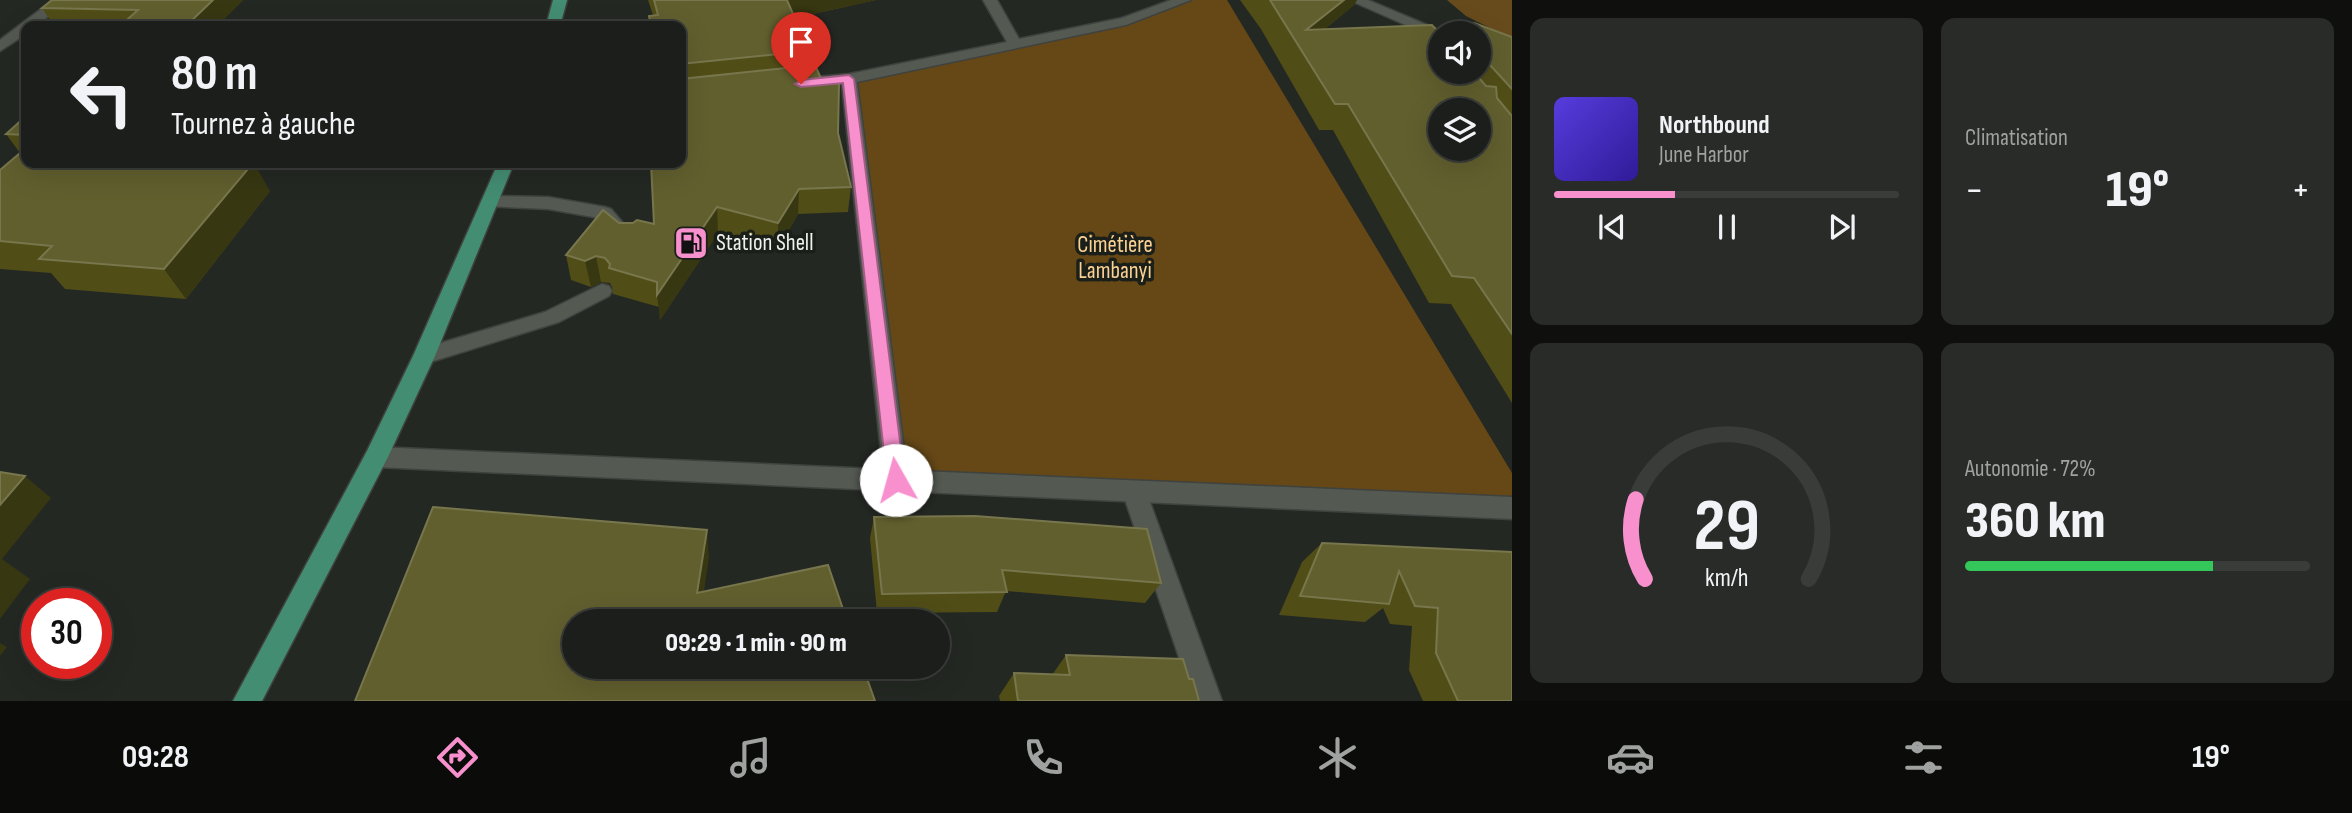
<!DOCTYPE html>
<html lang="fr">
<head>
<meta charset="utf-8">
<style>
	:root { --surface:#1b1e1a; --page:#282b27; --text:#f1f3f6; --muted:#a0a2a2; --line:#393c39; --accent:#f790cd }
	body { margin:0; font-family:"Sofia Sans Condensed",sans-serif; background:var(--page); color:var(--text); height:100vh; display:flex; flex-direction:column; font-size:26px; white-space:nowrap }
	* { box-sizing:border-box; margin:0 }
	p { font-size:23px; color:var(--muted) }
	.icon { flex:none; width:38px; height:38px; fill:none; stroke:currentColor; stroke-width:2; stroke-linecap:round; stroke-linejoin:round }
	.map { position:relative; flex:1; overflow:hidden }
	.drawer { display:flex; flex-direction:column; gap:18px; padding:18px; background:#0f100e; width:840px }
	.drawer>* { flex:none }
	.banner { position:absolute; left:21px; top:21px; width:665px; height:147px; border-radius:14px; box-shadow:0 7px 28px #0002,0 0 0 2px var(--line); background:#1b1e1a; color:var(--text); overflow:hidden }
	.controls { position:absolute; left:1428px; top:21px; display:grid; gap:14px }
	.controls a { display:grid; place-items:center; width:63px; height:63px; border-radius:50%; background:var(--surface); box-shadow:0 7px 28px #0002,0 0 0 2px var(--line); font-size:35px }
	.speed { position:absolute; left:21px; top:588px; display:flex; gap:14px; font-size:35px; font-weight:700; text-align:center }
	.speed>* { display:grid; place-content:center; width:91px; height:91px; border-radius:50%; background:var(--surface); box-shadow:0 7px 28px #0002,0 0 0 2px var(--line); line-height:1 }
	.speed .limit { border:10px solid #d22; background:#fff; color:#111 }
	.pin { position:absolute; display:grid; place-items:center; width:60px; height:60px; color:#fff; margin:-72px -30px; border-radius:50% 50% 50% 0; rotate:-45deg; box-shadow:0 0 7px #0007 }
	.pin .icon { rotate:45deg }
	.me { position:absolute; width:77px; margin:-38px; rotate:353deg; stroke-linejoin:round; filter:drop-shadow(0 0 5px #0008) }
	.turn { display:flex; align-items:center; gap:24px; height:147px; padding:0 35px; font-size:32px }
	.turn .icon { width:91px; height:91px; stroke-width:2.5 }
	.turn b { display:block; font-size:49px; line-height:60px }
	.big { font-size:52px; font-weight:800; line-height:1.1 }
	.drawer .card { flex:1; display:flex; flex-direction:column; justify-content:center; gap:10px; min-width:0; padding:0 24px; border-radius:14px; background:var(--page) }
	.drawer .dial { align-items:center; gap:0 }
	.dial svg { height:182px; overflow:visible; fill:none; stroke:var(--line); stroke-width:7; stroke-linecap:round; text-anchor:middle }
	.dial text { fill:var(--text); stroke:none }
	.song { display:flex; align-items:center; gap:21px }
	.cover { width:84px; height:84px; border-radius:10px; background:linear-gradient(135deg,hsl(250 70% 55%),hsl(250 70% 35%)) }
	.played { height:7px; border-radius:4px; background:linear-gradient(90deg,var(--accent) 35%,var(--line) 35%) }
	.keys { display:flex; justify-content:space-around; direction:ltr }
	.heat { display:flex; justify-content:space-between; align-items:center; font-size:38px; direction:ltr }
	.charge { height:10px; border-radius:5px; background:linear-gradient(90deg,#34c759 72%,var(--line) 0) }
	.drawer .tiles { flex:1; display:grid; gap:18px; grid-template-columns:repeat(2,1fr) }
	.trip { position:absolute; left:562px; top:609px; width:388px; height:70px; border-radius:35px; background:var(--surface); box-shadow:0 7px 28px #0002,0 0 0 2px var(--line); font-weight:800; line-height:70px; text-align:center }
	.menu { display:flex; height:112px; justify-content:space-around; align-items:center; background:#0b0c0a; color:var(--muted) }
	.menu .icon { width:49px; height:49px }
	.menu .on { color:var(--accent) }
	.menu b { font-size:32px; color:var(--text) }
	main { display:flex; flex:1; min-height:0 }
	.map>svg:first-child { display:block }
</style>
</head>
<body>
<main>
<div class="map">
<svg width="1512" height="701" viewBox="0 0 1512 701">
	<rect width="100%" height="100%" fill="#242823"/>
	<path fill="#664817" d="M1192,0H1227L1512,473V501L896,480L849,79L1126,21Z"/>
	<path fill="#684b1c" d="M1447,0H1512V39L1466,16Z"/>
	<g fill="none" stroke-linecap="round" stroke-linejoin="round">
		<g stroke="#3f423e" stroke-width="3">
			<path id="lane" d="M490,196L548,197L605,207L611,209L629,230L627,234H613L599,218L548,209L484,206L481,202L484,198Z
				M602,284L609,286L612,291L609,296L559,322L424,364L417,362L413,356L417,350L545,312Z"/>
		</g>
		<g stroke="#3f423e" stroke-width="3">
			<path id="street" d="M53,0H69L36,26H26V34L0,51V40Z
				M983,0H997L1019,39L1122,18L1171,0H1191L1126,25L857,82L908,480L904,487L896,490L888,487L884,480L842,84L794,89L786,84L794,79L849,74L1007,42Z
				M1349,0H1368L1446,33H1440V39L1435,38Z
				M1134,481L1142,484L1146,491L1222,701H1194L1122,491L1126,484Z"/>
		</g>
		<g stroke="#3f423e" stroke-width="3">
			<path id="secondary" d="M376,447L1512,497V519L376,467L368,464L364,457L368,450Z"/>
		</g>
		<g stroke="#3f423e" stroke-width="3">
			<path id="primary" d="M553,0H567L560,26H546Z
				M498,163H514L435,356L388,457L262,701H233L367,451L413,356Z"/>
		</g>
		<use href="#lane" fill="#545952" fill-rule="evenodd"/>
		<use href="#street" fill="#545952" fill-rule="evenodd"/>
		<use href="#secondary" fill="#545952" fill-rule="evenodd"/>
		<use href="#primary" fill="#438d73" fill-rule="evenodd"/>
	</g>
	<path fill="#504d17" d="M52,0H243L217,26H54L42,8Z
		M648,0H876L795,18L809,51L808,66L838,133L851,187L848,212L798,214L778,249L718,233L660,320L659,307L613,294L612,287L610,283L601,282L591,287L571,280L566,255L619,223L654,224L681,163V26H650L649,16L653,15Z
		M1240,0H1357L1354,5L1325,29L1440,72H1479V33H1447L1453,24L1512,37V403L1451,304L1429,303L1333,130H1319L1261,29Z
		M26,116V163L270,191L186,299L65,289L51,273L0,269V170L20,153L6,134Z
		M874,517L1161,583L1145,603L1006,591L997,612L877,613L870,538Z
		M1322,543L1512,552V701H1423L1409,670L1412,626L1390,624L1383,608L1365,622L1279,615L1302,562Z
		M1066,655L1189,679L1199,701H1000L999,696L1014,673L1052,675Z"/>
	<path fill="#373712" d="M213,0H243L217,26H186Z
		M785,0H876L785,20Z
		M1344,0H1357L1354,5L1301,49L1306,30Z
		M253,163H254L270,191L186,299L164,269Z
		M799,189L798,214L778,249V223Z
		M717,207L718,233L660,320L657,295Z
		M596,256L601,282L591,287L585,261Z
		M25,476L51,498L2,559L30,579L0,619V505Z
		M707,530L709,557L700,619L697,593Z
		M0,643L7,647L0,656Z"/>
	<path fill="#615f2e" stroke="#77764c" stroke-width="2" fill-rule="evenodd" d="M52,0H213L186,26H120L138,10L42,8Z
		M654,0H787L809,51L681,64V26H651L649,16L658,15Z
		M1270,0H1344L1306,30L1432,25L1440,34V72H1474L1486,86L1496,87L1497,98L1512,116V334L1474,278L1452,276L1348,104H1335ZM1440,110H1479V149H1440Z
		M1474,23L1512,37V89L1479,53V33H1460L1453,24Z
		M815,65L823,83L839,84L838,133L851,187L799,189L778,223L717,207L657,295V282L609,268L610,264L605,258L596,256L585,261L566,255L603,210L619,223H633L637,220L654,224L651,163H681V79Z
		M26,116V135L6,134Z
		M26,148V163H253L164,269L39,259L52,246L0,241V170Z
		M0,472L25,476L0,505Z
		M433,507L707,530L697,593L828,565L847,621H574V667H863L875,701H355Z
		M975,516L1147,529L1161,583L1002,570L1007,592L882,594L874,517Z
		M1322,543L1512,552V701H1458L1436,653L1438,608L1415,606L1399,571L1389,604L1300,596Z
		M1066,655L1183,659L1189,679H1193L1199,701H1018L1014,673L1070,675Z"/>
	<path fill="#f790cd" stroke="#a15e85" stroke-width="2" d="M849,75L854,79L905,480L902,486L896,488L889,486L887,480L843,83L801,87L795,84L801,80Z"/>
	<defs>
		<g id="fuel-square" transform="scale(1.75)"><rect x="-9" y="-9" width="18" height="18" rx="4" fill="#f790cd" stroke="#1b1f19"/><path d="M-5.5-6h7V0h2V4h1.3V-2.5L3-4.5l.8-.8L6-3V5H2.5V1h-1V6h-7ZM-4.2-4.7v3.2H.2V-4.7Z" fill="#111"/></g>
	</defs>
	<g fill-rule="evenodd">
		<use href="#fuel-square" x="691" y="243"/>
	</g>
	<g text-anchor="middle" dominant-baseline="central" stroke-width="7" stroke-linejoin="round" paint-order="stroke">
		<g font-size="23" fill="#eff2ee" stroke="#1b1f19" text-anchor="start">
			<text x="716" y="243">Station Shell</text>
		</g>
		<g font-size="23" fill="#fcd294" stroke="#1b1f19">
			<text x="1115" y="245">Cimétière<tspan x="1115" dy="26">Lambanyi</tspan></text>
		</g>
	</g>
</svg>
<div class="controls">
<a><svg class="icon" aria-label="sound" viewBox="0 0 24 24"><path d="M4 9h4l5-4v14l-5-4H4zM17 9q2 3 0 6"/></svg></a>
<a><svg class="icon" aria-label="layers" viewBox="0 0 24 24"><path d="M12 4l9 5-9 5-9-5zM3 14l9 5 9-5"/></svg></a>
</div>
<div class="speed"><div class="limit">30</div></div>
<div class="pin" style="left:801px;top:84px;background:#d93025"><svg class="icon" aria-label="arrive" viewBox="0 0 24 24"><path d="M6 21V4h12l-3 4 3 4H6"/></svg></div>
<svg class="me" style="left:896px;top:480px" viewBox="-20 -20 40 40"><circle r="19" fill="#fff"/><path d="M0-13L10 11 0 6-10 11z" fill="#f790cd"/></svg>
<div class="trip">09:29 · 1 min · 90 m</div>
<div class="banner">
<div class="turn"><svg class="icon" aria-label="left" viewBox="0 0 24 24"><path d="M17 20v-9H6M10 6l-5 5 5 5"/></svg><div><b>80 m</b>Tournez à gauche</div></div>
</div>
</div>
<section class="drawer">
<div class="tiles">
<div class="card">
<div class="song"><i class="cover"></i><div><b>Northbound</b><p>June Harbor</p></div></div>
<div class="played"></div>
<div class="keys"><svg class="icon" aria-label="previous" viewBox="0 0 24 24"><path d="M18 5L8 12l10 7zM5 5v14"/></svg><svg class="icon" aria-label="pause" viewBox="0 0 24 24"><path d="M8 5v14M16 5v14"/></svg><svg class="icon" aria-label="next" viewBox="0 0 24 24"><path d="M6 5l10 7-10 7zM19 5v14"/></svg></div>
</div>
<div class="card"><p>Climatisation</p>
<div class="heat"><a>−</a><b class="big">19°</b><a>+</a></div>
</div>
<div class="card dial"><svg viewBox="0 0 100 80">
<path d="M14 69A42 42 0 1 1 86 69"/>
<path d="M14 69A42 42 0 0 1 10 34" stroke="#f790cd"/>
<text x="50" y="56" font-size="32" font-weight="700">29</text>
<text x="50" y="72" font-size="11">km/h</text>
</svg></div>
<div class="card"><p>Autonomie · 72%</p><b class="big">360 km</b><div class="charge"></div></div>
</div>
</section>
</main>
<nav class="menu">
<b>09:28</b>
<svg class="icon on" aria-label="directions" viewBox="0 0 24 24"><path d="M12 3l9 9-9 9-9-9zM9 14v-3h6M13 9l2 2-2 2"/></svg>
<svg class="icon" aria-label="music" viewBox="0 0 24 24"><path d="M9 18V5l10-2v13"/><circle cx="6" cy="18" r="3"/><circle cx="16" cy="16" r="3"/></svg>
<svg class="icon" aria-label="phone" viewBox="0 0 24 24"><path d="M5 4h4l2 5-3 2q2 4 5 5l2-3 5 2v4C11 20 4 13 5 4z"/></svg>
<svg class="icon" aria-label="climate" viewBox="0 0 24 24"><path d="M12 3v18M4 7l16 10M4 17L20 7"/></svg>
<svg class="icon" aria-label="car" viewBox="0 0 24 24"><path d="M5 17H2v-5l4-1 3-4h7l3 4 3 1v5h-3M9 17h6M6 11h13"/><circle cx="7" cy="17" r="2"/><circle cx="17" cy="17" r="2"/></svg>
<svg class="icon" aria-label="filters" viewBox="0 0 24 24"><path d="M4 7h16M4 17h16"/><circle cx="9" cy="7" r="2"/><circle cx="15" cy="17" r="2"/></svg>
<b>19°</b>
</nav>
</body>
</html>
